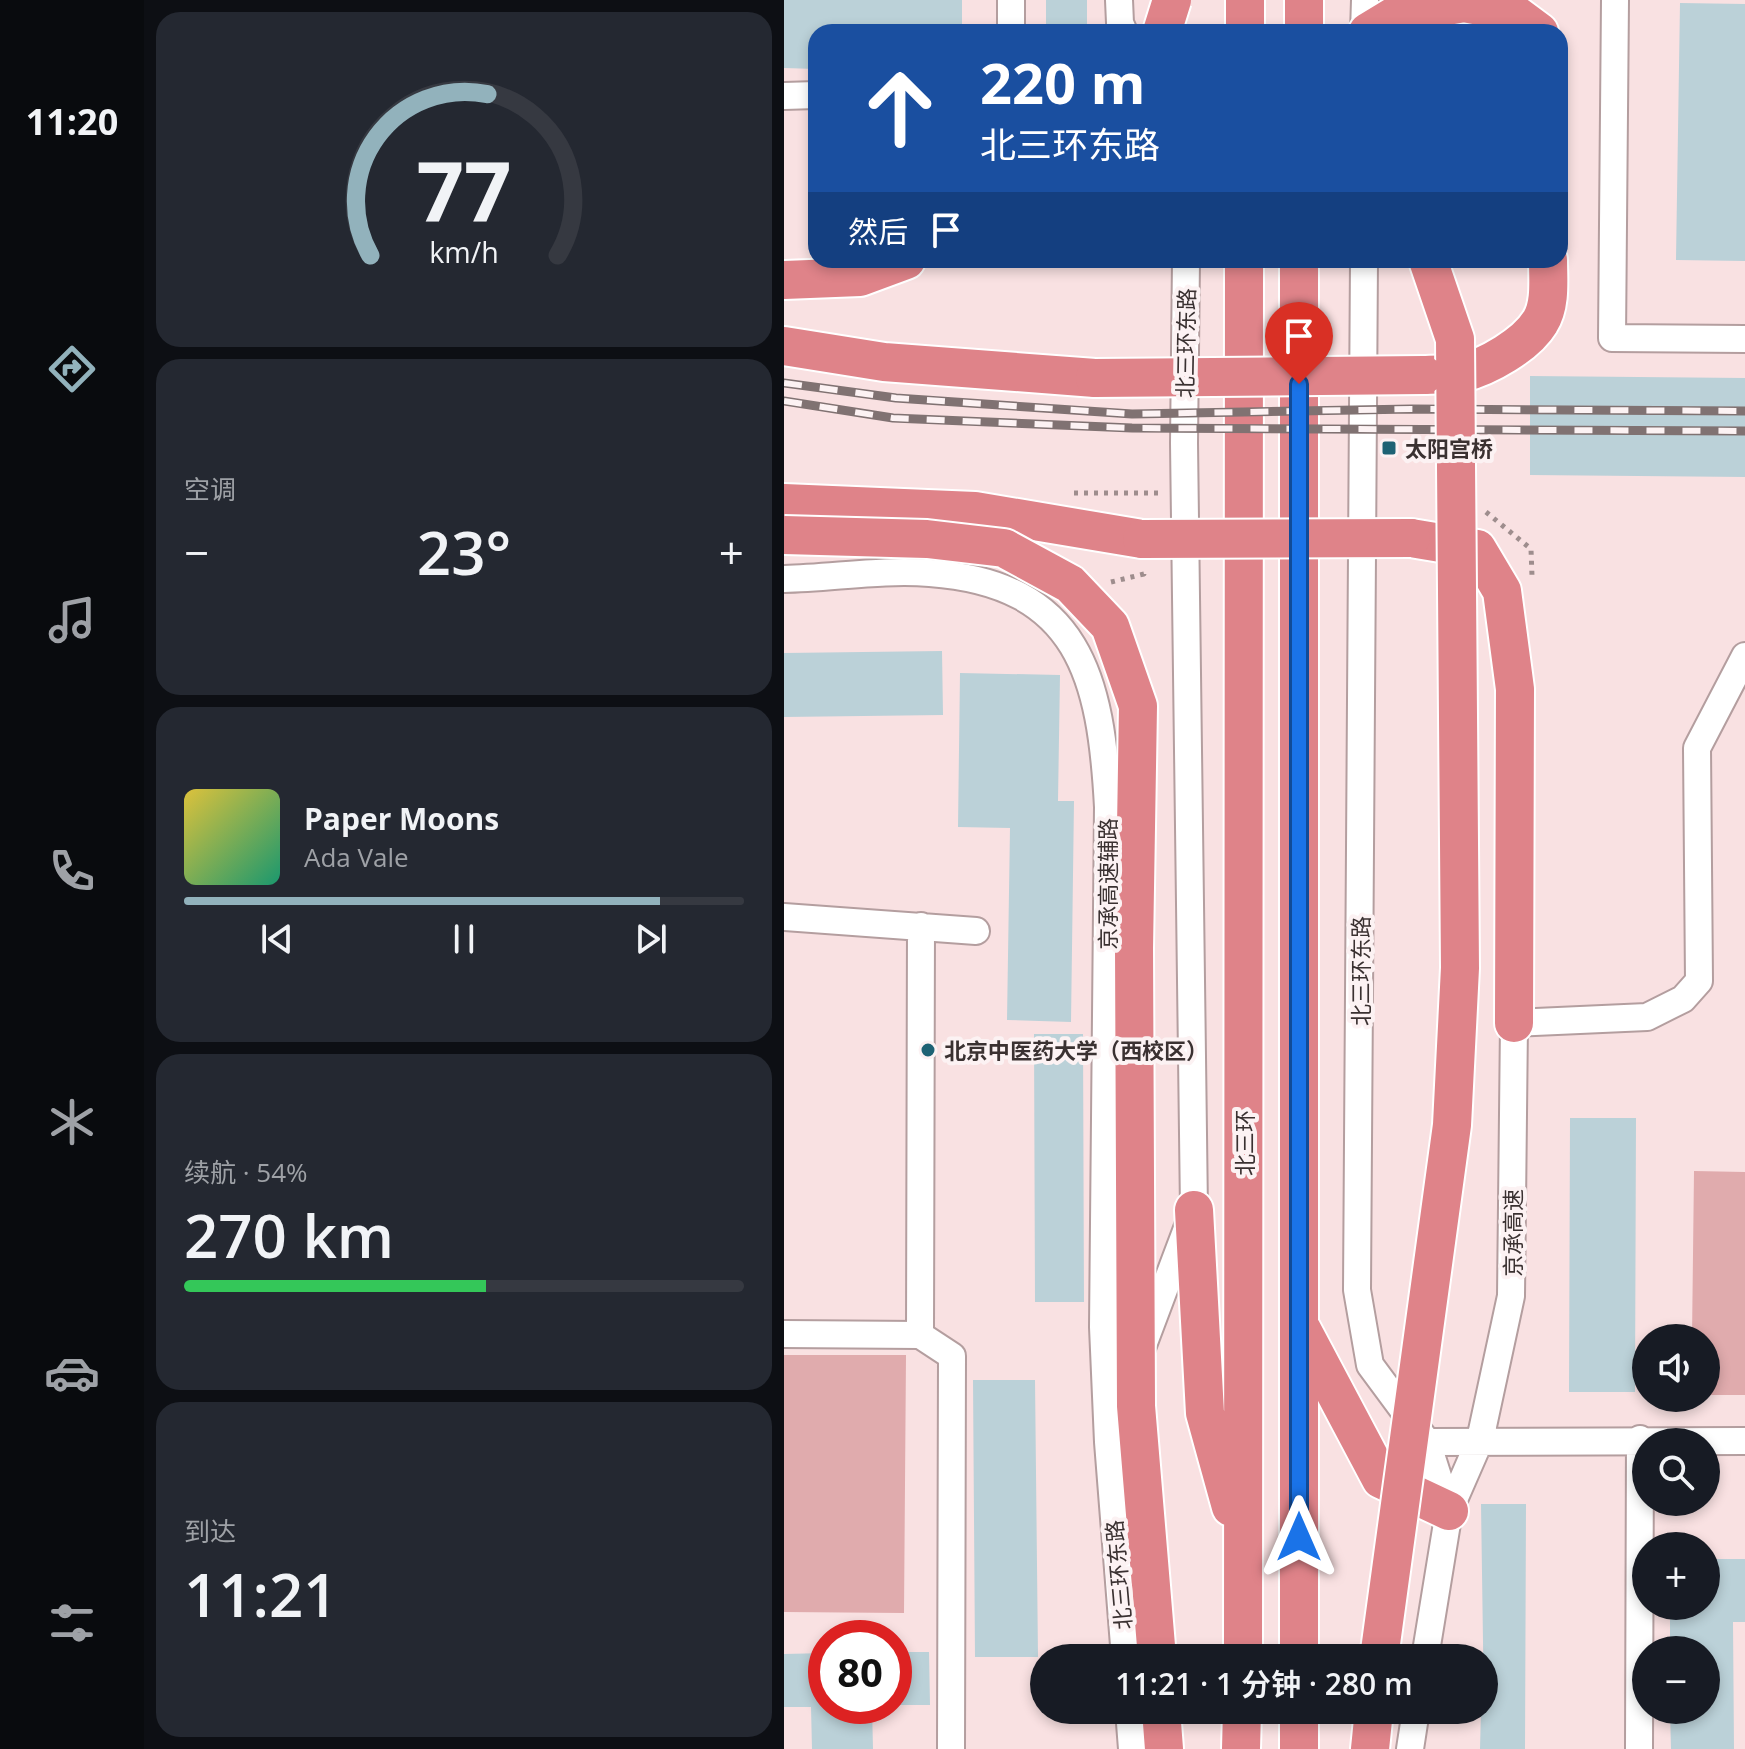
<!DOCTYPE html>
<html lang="zh">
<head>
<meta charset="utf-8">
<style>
	:root { --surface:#171b24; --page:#242831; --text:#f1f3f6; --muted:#9ea1a6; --line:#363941; --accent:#92b2bc }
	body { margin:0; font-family:"Open Sans","Noto Sans SC",sans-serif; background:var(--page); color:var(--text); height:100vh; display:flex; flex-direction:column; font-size:30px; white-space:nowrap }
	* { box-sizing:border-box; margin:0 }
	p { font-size:26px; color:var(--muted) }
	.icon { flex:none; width:44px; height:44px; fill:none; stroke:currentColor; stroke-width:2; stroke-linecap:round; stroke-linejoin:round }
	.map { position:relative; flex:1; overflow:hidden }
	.panel { display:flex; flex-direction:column; gap:12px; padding:12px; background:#0d0f14; width:640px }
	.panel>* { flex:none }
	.guide { position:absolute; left:24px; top:24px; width:760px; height:244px; border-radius:24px; box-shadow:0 4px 12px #0003; background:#1a4fa0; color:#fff; overflow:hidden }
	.tools { position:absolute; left:848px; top:1324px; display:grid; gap:16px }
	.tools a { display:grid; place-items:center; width:88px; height:88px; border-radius:50%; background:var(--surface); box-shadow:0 4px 12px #0003; font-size:40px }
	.speed { position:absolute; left:24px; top:1620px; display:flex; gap:16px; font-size:40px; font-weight:700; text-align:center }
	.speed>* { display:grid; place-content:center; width:104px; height:104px; border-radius:50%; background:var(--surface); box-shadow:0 4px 12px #0003; line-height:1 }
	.speed .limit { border:12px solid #d22; background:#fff; color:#111 }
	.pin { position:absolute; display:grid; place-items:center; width:68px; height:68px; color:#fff; margin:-82px -34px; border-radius:50% 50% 50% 0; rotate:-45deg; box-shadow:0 0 8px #0007 }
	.pin .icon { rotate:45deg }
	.me { position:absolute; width:88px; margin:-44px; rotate:0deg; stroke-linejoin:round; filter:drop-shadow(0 0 6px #0008) }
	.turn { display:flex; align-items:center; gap:28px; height:168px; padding:0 40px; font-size:36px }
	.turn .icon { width:104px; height:104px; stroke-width:2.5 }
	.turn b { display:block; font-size:56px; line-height:68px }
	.then { display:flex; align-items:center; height:76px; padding:0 40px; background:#0003; gap:16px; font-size:30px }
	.big { font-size:60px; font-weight:600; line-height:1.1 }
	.panel .card { flex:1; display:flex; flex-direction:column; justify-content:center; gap:12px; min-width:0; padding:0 28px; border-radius:24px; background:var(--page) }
	.panel .dial { align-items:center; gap:0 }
	.dial svg { height:208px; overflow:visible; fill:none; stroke:var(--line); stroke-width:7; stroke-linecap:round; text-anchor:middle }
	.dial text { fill:var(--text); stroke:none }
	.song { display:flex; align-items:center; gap:24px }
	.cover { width:96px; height:96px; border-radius:12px; background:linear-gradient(135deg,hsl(50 70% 55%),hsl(160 70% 35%)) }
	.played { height:8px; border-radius:4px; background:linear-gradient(90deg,var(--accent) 85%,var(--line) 85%) }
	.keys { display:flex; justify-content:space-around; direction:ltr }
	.heat { display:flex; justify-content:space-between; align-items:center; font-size:44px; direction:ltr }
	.charge { height:12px; border-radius:6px; background:linear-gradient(90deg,#34c759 54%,var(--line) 0) }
	.trip { position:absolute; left:246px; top:1644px; width:468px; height:80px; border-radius:40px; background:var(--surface); box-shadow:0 4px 12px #0003; font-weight:600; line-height:80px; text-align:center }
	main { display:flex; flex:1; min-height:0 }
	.dock { display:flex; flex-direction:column; width:144px; justify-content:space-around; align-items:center; background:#090b0e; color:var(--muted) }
	.dock .icon { width:56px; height:56px }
	.dock .active { color:var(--accent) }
	.dock b { font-size:36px; color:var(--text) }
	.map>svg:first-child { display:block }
</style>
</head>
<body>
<main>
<nav class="dock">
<b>11:20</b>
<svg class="icon active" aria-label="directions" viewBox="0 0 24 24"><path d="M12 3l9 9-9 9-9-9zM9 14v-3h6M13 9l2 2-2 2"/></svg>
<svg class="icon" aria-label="music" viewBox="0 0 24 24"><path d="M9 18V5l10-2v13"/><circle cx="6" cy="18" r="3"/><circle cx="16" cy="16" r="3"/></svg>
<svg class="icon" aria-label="phone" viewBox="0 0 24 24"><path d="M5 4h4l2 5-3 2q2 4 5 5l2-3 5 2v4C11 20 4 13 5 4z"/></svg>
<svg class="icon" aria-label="climate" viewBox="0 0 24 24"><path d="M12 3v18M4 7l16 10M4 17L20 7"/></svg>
<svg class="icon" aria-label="car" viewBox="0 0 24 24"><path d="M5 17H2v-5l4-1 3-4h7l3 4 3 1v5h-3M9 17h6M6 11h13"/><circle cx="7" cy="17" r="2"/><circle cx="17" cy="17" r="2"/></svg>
<svg class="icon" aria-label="filters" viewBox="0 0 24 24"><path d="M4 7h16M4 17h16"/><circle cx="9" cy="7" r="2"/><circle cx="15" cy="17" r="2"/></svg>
</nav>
<section class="panel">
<div class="card dial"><svg viewBox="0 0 100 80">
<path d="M14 69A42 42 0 1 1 86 69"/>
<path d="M14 69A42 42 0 0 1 59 7" stroke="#92b2bc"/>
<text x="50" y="56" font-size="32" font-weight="700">77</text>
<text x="50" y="72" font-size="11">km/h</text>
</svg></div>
<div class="card"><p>空调</p>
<div class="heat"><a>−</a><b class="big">23°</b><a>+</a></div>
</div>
<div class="card">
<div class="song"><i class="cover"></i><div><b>Paper Moons</b><p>Ada Vale</p></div></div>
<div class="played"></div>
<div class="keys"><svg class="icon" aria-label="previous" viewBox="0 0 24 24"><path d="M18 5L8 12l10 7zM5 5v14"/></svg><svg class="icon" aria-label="pause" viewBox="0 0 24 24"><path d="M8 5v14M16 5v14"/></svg><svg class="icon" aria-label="next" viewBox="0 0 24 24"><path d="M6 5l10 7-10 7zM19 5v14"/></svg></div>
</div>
<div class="card"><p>续航 · 54%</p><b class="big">270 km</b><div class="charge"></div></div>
<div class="card"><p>到达</p><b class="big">11:21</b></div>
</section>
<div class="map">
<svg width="961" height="1749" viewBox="0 0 961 1749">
	<rect width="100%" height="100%" fill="#f9e1e2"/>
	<path fill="#e0abad" d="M910,1171L961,1172V1395H922V1338H908Z
		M0,1355H122L120,1613L0,1612Z"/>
	<path fill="#bbd1d8" d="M0,0H178V32H32V69L0,68Z
		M262,0H303V32H262Z
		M896,3L961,4V261L892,260Z
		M746,376L961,378V477L746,475Z
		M158,651L159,715L0,717V653Z
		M176,673L276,675L274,801H290L287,1022L223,1020L226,828L174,827Z
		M250,1034H299L300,1302H251Z
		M786,1118H852L851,1392H785Z
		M189,1380H251L254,1657H191Z
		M697,1504H742L741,1749H696L697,1710H700Z
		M922,1559H961V1622H949L950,1749H887L886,1710H922V1650H886V1606H922Z
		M110,1652H145L146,1705H110Z
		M42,1653V1706H88L89,1749H28L27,1707H0V1654Z"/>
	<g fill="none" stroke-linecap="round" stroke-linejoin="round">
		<g stroke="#b49e9f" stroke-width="30">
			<path id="minor" d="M335,0L336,23L340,32
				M831,0L828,338L961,339
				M227,32V0
				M580,32L581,0
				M0,96L32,95
				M580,260L573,1290L586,1365L643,1442L665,1511L641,1658
				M0,579C48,578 99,569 146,573C296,584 317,678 324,807L319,1327L324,1442L341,1658
				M0,917L192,931
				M0,1334L136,1335L137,926
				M136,1335L168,1356L167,1749
				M358,1348L410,1210L400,443L402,260
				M643,1442L961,1441
				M665,1511L696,1440L727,1296L730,1023L863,1017L899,999L915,981L913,748L961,656
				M345,1710L348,1749
				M626,1749L632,1710
				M855,1749L856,1439"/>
		</g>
		<g stroke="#fff" stroke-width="42">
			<path id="highway" d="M461,32V0
				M520,32V0
				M584,32L612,15L680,3L728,12L755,32
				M0,280L76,277L122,260
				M0,346L100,362L311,378
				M640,375C652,374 666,375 678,373C703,367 742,345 756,322C767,305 764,279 764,260
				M0,503L191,511L358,539
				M627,538L693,549L718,591L731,689L730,1023
				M410,1210L421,1413L447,1507
				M518,1330L597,1479L665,1511
				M459,1658L460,260
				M515,1658V260
				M377,1710L380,1749
				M457,1749L458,1710
				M515,1749V1710
				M586,1749L590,1710"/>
		</g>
		<path stroke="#9e8d8d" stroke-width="5" stroke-dasharray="4 6" stroke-linecap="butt" d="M290,493H376
			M702,512L747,549L748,576
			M327,582L360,574V570"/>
		<use href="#minor" stroke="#fff" stroke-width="26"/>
		<use href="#highway" stroke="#df8389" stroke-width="38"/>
		<g stroke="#807272" stroke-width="9">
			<path id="rail" d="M0,383L112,398L348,414L628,409L961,411
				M0,401L109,418L348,428L961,431"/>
		</g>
		<use href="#rail" stroke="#fcf2f3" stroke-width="6" stroke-dasharray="18" stroke-linecap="butt"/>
		<g stroke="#fff" stroke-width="42" stroke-linecap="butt">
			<path id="highway-bridge" d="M378,32L388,0
				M311,378L640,375
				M0,535L143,539L220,548L286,584L326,626L354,706L350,948L352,1406L373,1658
				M358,539L627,538
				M595,1658L668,1125L676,968L671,339L644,260"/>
		</g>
		<use href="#highway-bridge" stroke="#df8389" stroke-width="38"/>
	</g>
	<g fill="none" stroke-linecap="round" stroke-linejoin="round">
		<g stroke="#114b97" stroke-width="20">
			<path id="route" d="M515,384V1537"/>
		</g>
		<use href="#route" stroke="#1a73e8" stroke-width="14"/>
	</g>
	<g fill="#1e6274" stroke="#fcf2f3" stroke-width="3">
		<rect x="597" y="440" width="16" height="16" rx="4"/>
		<circle cx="144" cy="1050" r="8"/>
	</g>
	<g text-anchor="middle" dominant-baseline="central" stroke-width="8" stroke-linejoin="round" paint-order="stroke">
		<g font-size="22" fill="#3a3131" stroke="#fcf2f3">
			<text transform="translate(401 343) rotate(-89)">北三环东路</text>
			<text transform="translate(323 884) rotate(-90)">京承高速辅路</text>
			<text transform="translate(576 971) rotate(-90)">北三环东路</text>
			<text transform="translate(460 1143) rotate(-90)">北三环</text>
			<text transform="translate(728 1233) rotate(-90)">京承高速</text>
			<text transform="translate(334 1575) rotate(-95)">北三环东路</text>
		</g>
		<g font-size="22" font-weight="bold" fill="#3a3131" stroke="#fcf2f3" text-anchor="start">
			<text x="621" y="448">太阳宫桥</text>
			<text x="160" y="1050">北京中医药大学（西校区）</text>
		</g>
	</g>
</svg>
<div class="tools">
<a><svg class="icon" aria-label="sound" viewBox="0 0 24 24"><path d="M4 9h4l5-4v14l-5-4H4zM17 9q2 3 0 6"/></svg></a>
<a><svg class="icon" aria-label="search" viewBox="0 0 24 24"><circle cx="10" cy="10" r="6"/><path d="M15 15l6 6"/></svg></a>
<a>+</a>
<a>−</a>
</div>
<div class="speed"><div class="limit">80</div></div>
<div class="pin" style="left:515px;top:384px;background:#d93025"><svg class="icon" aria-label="arrive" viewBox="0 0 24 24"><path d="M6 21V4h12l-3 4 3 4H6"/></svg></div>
<svg class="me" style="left:515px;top:1537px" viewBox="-20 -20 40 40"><path d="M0-17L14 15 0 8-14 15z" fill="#1a73e8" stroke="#fff" stroke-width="4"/></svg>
<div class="trip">11:21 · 1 分钟 · 280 m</div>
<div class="guide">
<div class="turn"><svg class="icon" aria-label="ahead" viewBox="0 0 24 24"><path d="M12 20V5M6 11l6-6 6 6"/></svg><div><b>220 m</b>北三环东路</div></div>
<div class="then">然后<svg class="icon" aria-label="arrive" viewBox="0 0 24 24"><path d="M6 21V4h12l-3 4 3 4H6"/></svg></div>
</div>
</div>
</main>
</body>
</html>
